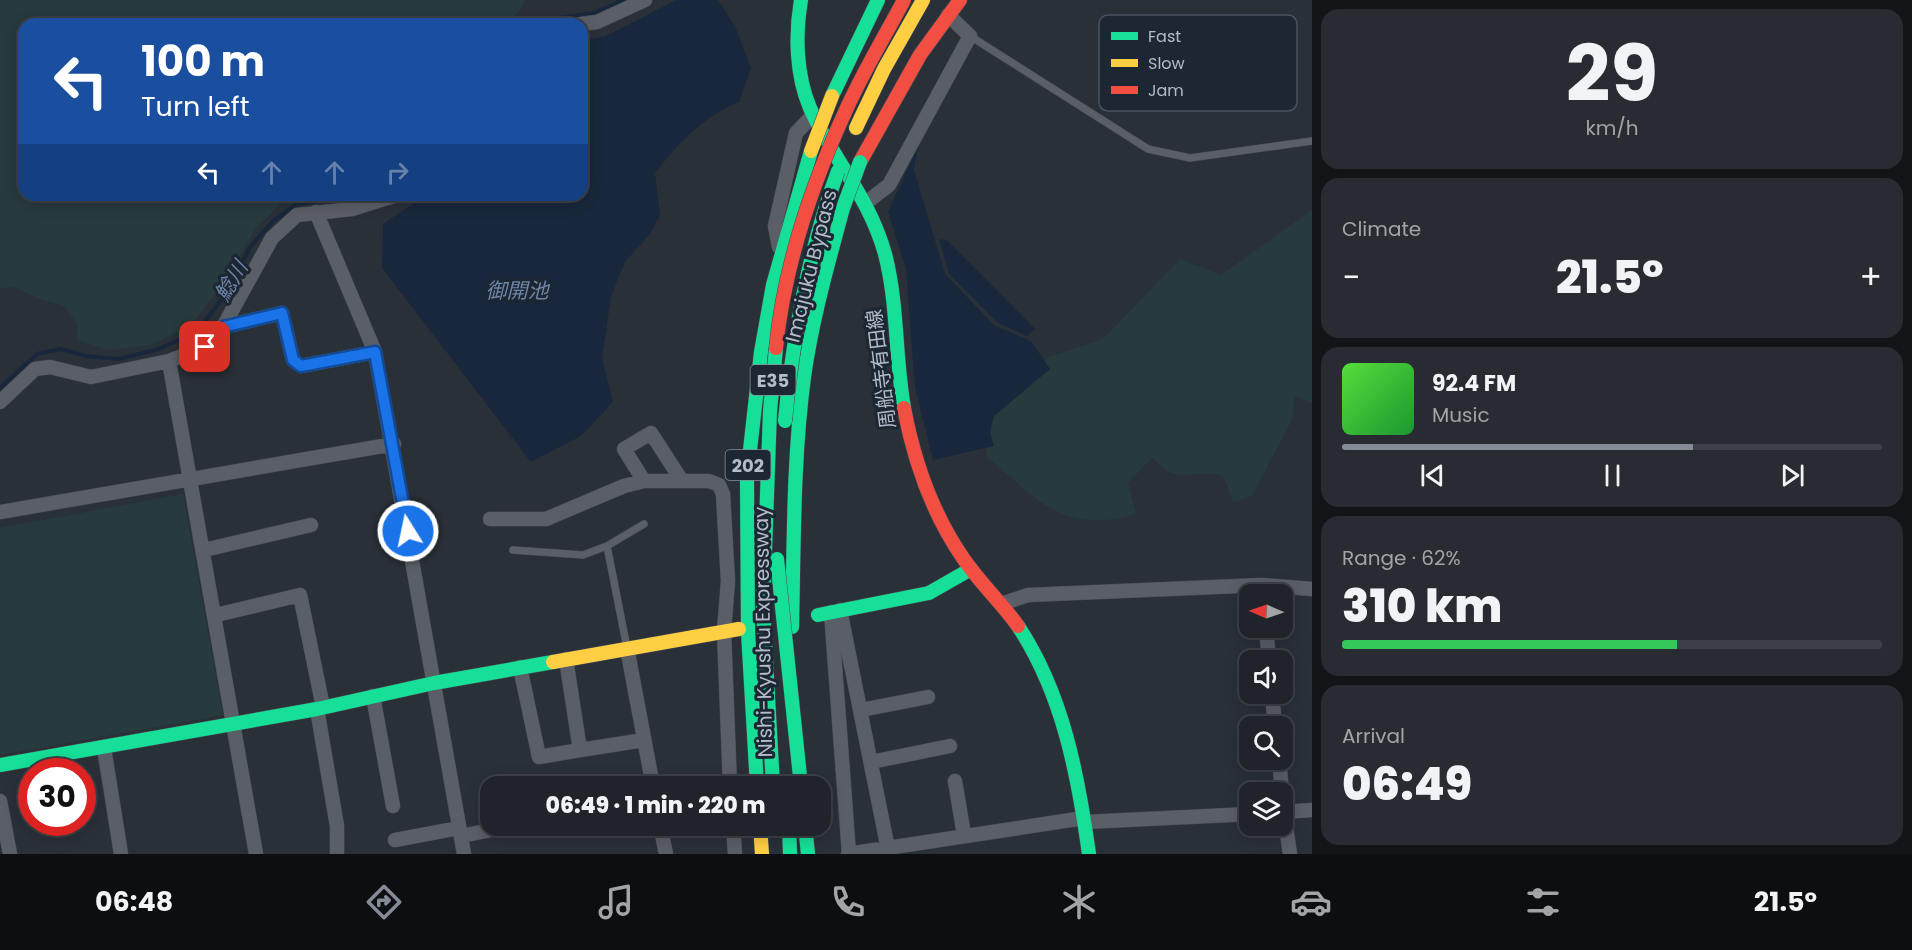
<!DOCTYPE html>
<html lang="en">
<head>
<meta charset="utf-8">
<style>
	:root { --surface:#20242a; --page:#282c32; --text:#f1f3f6; --muted:#a2a4a8; --line:#3d4147; --accent:#848b96 }
	body { margin:0; font-family:Poppins,"Noto Sans JP",sans-serif; background:var(--page); color:var(--text); height:100vh; display:flex; flex-direction:column; font-size:22px; white-space:nowrap }
	* { box-sizing:border-box; margin:0 }
	p { font-size:20px; color:var(--muted) }
	.icon { flex:none; width:33px; height:33px; fill:none; stroke:currentColor; stroke-width:2; stroke-linecap:round; stroke-linejoin:round }
	.map { position:relative; flex:1; overflow:hidden }
	.side { display:flex; flex-direction:column; gap:9px; padding:9px; background:#121417; width:600px }
	.side>* { flex:none }
	.guide { position:absolute; left:18px; top:18px; width:570px; height:183px; border-radius:18px; box-shadow:0 3px 15px #0003,0 0 0 2px var(--line); background:#1a4fa0; color:#fff; overflow:hidden }
	.needle { width:39px; rotate:272deg }
	.buttons { position:absolute; left:1239px; top:584px; display:grid; gap:12px }
	.buttons a { display:grid; place-items:center; width:54px; height:54px; border-radius:12px; background:var(--surface); box-shadow:0 3px 15px #0003,0 0 0 2px var(--line); font-size:30px }
	.speed { position:absolute; left:18px; top:758px; display:flex; gap:12px; font-size:30px; font-weight:700; text-align:center }
	.speed>* { display:grid; place-content:center; width:78px; height:78px; border-radius:50%; background:var(--surface); box-shadow:0 3px 15px #0003,0 0 0 2px var(--line); line-height:1 }
	.speed .limit { border:9px solid #d22; background:#fff; color:#111 }
	.pin { position:absolute; display:grid; place-items:center; width:51px; height:51px; color:#fff; margin:-26px; border-radius:12px; box-shadow:0 3px 9px #0006 }
	.me { position:absolute; width:66px; margin:-33px; rotate:350deg; stroke-linejoin:round; filter:drop-shadow(0 0 4px #0008) }
	.turn { display:flex; align-items:center; gap:21px; height:126px; padding:0 24px; font-size:27px }
	.turn .icon { width:78px; height:78px; stroke-width:2.5 }
	.turn b { display:block; font-size:42px; line-height:51px }
	.lanes { display:flex; align-items:center; height:57px; padding:0 24px; background:#0003; justify-content:center; gap:30px; direction:ltr }
	.lanes .off { opacity:.35 }
	.big { font-size:45px; font-weight:800; line-height:1.1 }
	.side .tile { flex:1; display:flex; flex-direction:column; justify-content:center; gap:9px; min-width:0; padding:0 21px; border-radius:18px; background:var(--page) }
	.side .dial { align-items:center; gap:0 }
	.dial b { font-size:78px; line-height:1 }
	.song { display:flex; align-items:center; gap:18px }
	.cover { width:72px; height:72px; border-radius:9px; background:linear-gradient(135deg,hsl(110 70% 55%),hsl(130 70% 35%)) }
	.played { height:6px; border-radius:3px; background:linear-gradient(90deg,var(--accent) 65%,var(--line) 65%) }
	.keys { display:flex; justify-content:space-around; direction:ltr }
	.heat { display:flex; justify-content:space-between; align-items:center; font-size:33px; direction:ltr }
	.charge { height:9px; border-radius:4px; background:linear-gradient(90deg,#34c759 62%,var(--line) 0) }
	.trip { position:absolute; left:480px; top:776px; width:351px; height:60px; border-radius:18px; background:var(--surface); box-shadow:0 3px 15px #0003,0 0 0 2px var(--line); font-weight:800; line-height:60px; text-align:center }
	.menu { display:flex; height:96px; justify-content:space-around; align-items:center; background:#0d0e11; color:var(--muted) }
	.menu .icon { width:42px; height:42px }
	.menu .current { color:var(--accent) }
	.menu b { font-size:27px; color:var(--text) }
	main { display:flex; flex:1; min-height:0 }
	.map>svg:first-child { display:block }
</style>
</head>
<body>
<main>
<div class="map">
<svg width="1312" height="854" viewBox="0 0 1312 854">
	<rect width="100%" height="100%" fill="#2a3038"/>
	<path fill="#273a3e" d="M0,0H525L519,12L505,24H24V195H290L257,227L222,286L190,326L151,345L108,350L77,340V324L64,306L37,298L13,287L0,289Z
		M1312,210V403L1295,396L1292,420L1252,496L1233,502L1224,477C1206,468 1185,480 1167,471C1162,468 1157,462 1152,458L1128,483L1136,514C1063,535 1038,500 987,457L983,433L1015,385L1049,357L1103,339L1180,259L1221,275Z
		M183,494L223,715L0,755V528Z"/>
	<path fill="#19273c" d="M676,0H718L735,26L751,68L739,102C702,117 679,143 655,173L660,215L650,234L625,262L611,296L602,358L613,402L581,436L531,462L382,268L383,224L426,195H582V41L606,36Z
		M918,146L914,170L945,274L995,326L1031,341L1050,369L994,416L990,432L994,446L933,460L915,388L906,269L888,212Z
		M939,239L947,240L1035,329L1027,336L998,323L949,274Z"/>
	<g fill="none" stroke-linecap="round" stroke-linejoin="round">
		<path stroke="#19273c" stroke-width="4" d="M543,24L558,18L594,13L623,0
			M0,388L37,354L61,349L86,356L119,359L159,349L198,331L224,296L251,246L273,221L297,204L364,195"/>
		<g stroke="#484c55" stroke-width="8">
			<path id="lane" d="M970,36L1148,149L1190,158L1312,141
				M607,546L627,648
				M513,550L583,555L607,546L644,524"/>
		</g>
		<g stroke="#484c55" stroke-width="15">
			<path id="street" d="M581,24L597,22L645,0
				M867,202L889,185L970,36L948,15
				M316,212L375,352L464,854
				M779,247L775,226L796,133L813,115
				M223,327L282,313L293,360L301,366L375,352
				M169,361L256,854
				M0,402L35,369L50,367L91,377L169,361L205,347L223,327L272,238L297,215L352,209L396,195
				M644,481L624,449L651,433L682,481
				M0,512L394,444
				M490,519H546L624,486L644,481H709L719,485L723,494L728,581L724,631L730,786
				M204,550L311,525
				M1001,604L1028,595L1262,585L1312,589
				M840,610L889,854
				M831,612L849,854
				M216,615L300,595L323,707
				M1266,627L1269,660
				M627,648L653,786
				M566,659L580,750L644,740
				M520,667L539,757L580,750
				M1272,693L1275,726
				M373,696L393,806
				M317,709L337,826V854
				M861,710L928,697
				M104,748L121,854
				M1279,759L1282,792
				M871,762L950,746
				M955,781L964,835
				M1282,799L1290,854
				M0,801L10,854
				M1282,812L1312,810
				M1085,822L1250,814
				M660,825L666,854
				M733,825L735,854
				M461,836L516,825
				M395,840L459,828
				M848,854L1084,818"/>
		</g>
		<g stroke="#484c55" stroke-width="15">
			<path id="fast" d="M801,0C795,35 796,75 810,108C833,160 869,196 885,254C898,304 895,357 904,408
				M832,96L878,0
				M818,615L929,593L971,569
				M1018,626C1063,694 1078,775 1089,854
				M792,627C794,544 793,459 804,377C812,319 828,264 843,208
				M0,765L317,709L434,683L553,662
				M757,786L748,632L747,477L761,352L773,285L811,151
				M789,825L790,854
				M805,825L808,854"/>
		</g>
		<g stroke="#484c55" stroke-width="15">
			<path id="slow" d="M856,128L884,69L923,0
				M553,662L739,629
				M760,825L762,854"/>
		</g>
		<g stroke="#484c55" stroke-width="15">
			<path id="jam" d="M860,162L920,55L960,0
				M904,408C914,461 932,513 963,558C979,582 1001,602 1018,626"/>
		</g>
		<use href="#lane" stroke="#5a5e66" stroke-width="7"/>
		<use href="#street" stroke="#5a5e66" stroke-width="14"/>
		<use href="#fast" stroke="#16e098" stroke-width="14"/>
		<use href="#slow" stroke="#ffcf43" stroke-width="14"/>
		<use href="#jam" stroke="#f24e42" stroke-width="14"/>
		<g stroke="#474c53" stroke-width="15" stroke-linecap="butt">
			<path id="fast-bridge" d="M843,208L860,162
				M785,421C793,335 808,252 838,171
				M777,559L801,786
				M773,786L763,607L770,411L776,348"/>
		</g>
		<g stroke="#474c53" stroke-width="15" stroke-linecap="butt">
			<path id="slow-bridge" d="M811,151L832,96"/>
		</g>
		<g stroke="#474c53" stroke-width="15" stroke-linecap="butt">
			<path id="jam-bridge" d="M776,348C784,266 812,184 846,110C863,72 885,36 904,0"/>
		</g>
		<use href="#fast-bridge" stroke="#16e098" stroke-width="14"/>
		<use href="#slow-bridge" stroke="#ffcf43" stroke-width="14"/>
		<use href="#jam-bridge" stroke="#f24e42" stroke-width="14"/>
	</g>
	<g fill="none" stroke-linecap="round" stroke-linejoin="round">
		<g stroke="#114b97" stroke-width="15">
			<path id="route" d="M205,347L223,327L282,313L293,360L301,366L375,352L408,531"/>
		</g>
		<use href="#route" stroke="#1a73e8" stroke-width="10"/>
	</g>
	<g text-anchor="middle" dominant-baseline="central" stroke-width="6" stroke-linejoin="round" paint-order="stroke">
		<g fill="#1d2633" stroke="#878f9c" stroke-width="1.5">
			<rect x="750.5" y="365" width="45" height="30" rx="4.5"/>
			<rect x="725.5" y="450" width="45" height="30" rx="4.5"/>
		</g>
		<g font-size="18" font-weight="bold" fill="#b4bcc9">
			<text x="773" y="380">E35</text>
			<text x="748" y="465">202</text>
		</g>
		<g font-size="20" fill="#b4bcc9" stroke="#1d2633">
			<text transform="translate(811 266) rotate(-76)">Imajuku Bypass</text>
			<text transform="translate(881 369) rotate(-97)">周船寺有田線</text>
			<text transform="translate(763 632) rotate(-91)">Nishi-Kyushu Expressway</text>
		</g>
		<g font-size="21" font-style="italic" fill="#6d86a8" stroke="#1d2633">
			<text transform="translate(231 281) rotate(-59)">鯰川</text>
			<text x="517" y="290">御開池</text>
		</g>
	</g>
	<rect x="1099" y="15" width="198" height="96" rx="9" fill="#1d2633" stroke="#4a5360" stroke-width="1.5"/>
	<rect x="1111" y="32" width="27" height="8" fill="#16e098"/>
	<rect x="1111" y="59" width="27" height="8" fill="#ffcf43"/>
	<rect x="1111" y="86" width="27" height="8" fill="#f24e42"/>
	<g font-size="16" fill="#b4bcc9">
		<text x="1148" y="42">Fast</text>
		<text x="1148" y="69">Slow</text>
		<text x="1148" y="96">Jam</text>
	</g>
</svg>
<div class="buttons">
<a><svg class="needle" viewBox="-14 -14 28 28"><path d="M0-13l5 13h-10z" fill="#e53935"/><path d="M0 13l5-13h-10z" fill="#a2a4a8"/></svg></a>
<a><svg class="icon" aria-label="sound" viewBox="0 0 24 24"><path d="M4 9h4l5-4v14l-5-4H4zM17 9q2 3 0 6"/></svg></a>
<a><svg class="icon" aria-label="search" viewBox="0 0 24 24"><circle cx="10" cy="10" r="6"/><path d="M15 15l6 6"/></svg></a>
<a><svg class="icon" aria-label="layers" viewBox="0 0 24 24"><path d="M12 4l9 5-9 5-9-5zM3 14l9 5 9-5"/></svg></a>
</div>
<div class="speed"><div class="limit">30</div></div>
<div class="pin" style="left:205px;top:347px;background:#d93025"><svg class="icon" aria-label="arrive" viewBox="0 0 24 24"><path d="M6 21V4h12l-3 4 3 4H6"/></svg></div>
<svg class="me" style="left:408px;top:531px" viewBox="-20 -20 40 40"><circle r="17" fill="#1a73e8" stroke="#fff" stroke-width="3"/><path d="M0-11L8 9 0 5-8 9z" fill="#fff"/></svg>
<div class="trip">06:49 · 1 min · 220 m</div>
<div class="guide">
<div class="turn"><svg class="icon" aria-label="left" viewBox="0 0 24 24"><path d="M17 20v-9H6M10 6l-5 5 5 5"/></svg><div><b>100 m</b>Turn left</div></div>
<div class="lanes"><svg class="icon" aria-label="left" viewBox="0 0 24 24"><path d="M17 20v-9H6M10 6l-5 5 5 5"/></svg><svg class="icon off" aria-label="ahead" viewBox="0 0 24 24"><path d="M12 20V5M6 11l6-6 6 6"/></svg><svg class="icon off" aria-label="ahead" viewBox="0 0 24 24"><path d="M12 20V5M6 11l6-6 6 6"/></svg><svg class="icon off" aria-label="right" viewBox="0 0 24 24"><path d="M7 20v-9h11M14 6l5 5-5 5"/></svg></div>
</div>
</div>
<section class="side">
<div class="tile dial"><b>29</b><p>km/h</p></div>
<div class="tile"><p>Climate</p>
<div class="heat"><a>−</a><b class="big">21.5°</b><a>+</a></div>
</div>
<div class="tile">
<div class="song"><i class="cover"></i><div><b>92.4 FM</b><p>Music</p></div></div>
<div class="played"></div>
<div class="keys"><svg class="icon" aria-label="previous" viewBox="0 0 24 24"><path d="M18 5L8 12l10 7zM5 5v14"/></svg><svg class="icon" aria-label="pause" viewBox="0 0 24 24"><path d="M8 5v14M16 5v14"/></svg><svg class="icon" aria-label="next" viewBox="0 0 24 24"><path d="M6 5l10 7-10 7zM19 5v14"/></svg></div>
</div>
<div class="tile"><p>Range · 62%</p><b class="big">310 km</b><div class="charge"></div></div>
<div class="tile"><p>Arrival</p><b class="big">06:49</b></div>
</section>
</main>
<nav class="menu">
<b>06:48</b>
<svg class="icon current" aria-label="directions" viewBox="0 0 24 24"><path d="M12 3l9 9-9 9-9-9zM9 14v-3h6M13 9l2 2-2 2"/></svg>
<svg class="icon" aria-label="music" viewBox="0 0 24 24"><path d="M9 18V5l10-2v13"/><circle cx="6" cy="18" r="3"/><circle cx="16" cy="16" r="3"/></svg>
<svg class="icon" aria-label="phone" viewBox="0 0 24 24"><path d="M5 4h4l2 5-3 2q2 4 5 5l2-3 5 2v4C11 20 4 13 5 4z"/></svg>
<svg class="icon" aria-label="climate" viewBox="0 0 24 24"><path d="M12 3v18M4 7l16 10M4 17L20 7"/></svg>
<svg class="icon" aria-label="car" viewBox="0 0 24 24"><path d="M5 17H2v-5l4-1 3-4h7l3 4 3 1v5h-3M9 17h6M6 11h13"/><circle cx="7" cy="17" r="2"/><circle cx="17" cy="17" r="2"/></svg>
<svg class="icon" aria-label="filters" viewBox="0 0 24 24"><path d="M4 7h16M4 17h16"/><circle cx="9" cy="7" r="2"/><circle cx="15" cy="17" r="2"/></svg>
<b>21.5°</b>
</nav>
</body>
</html>
